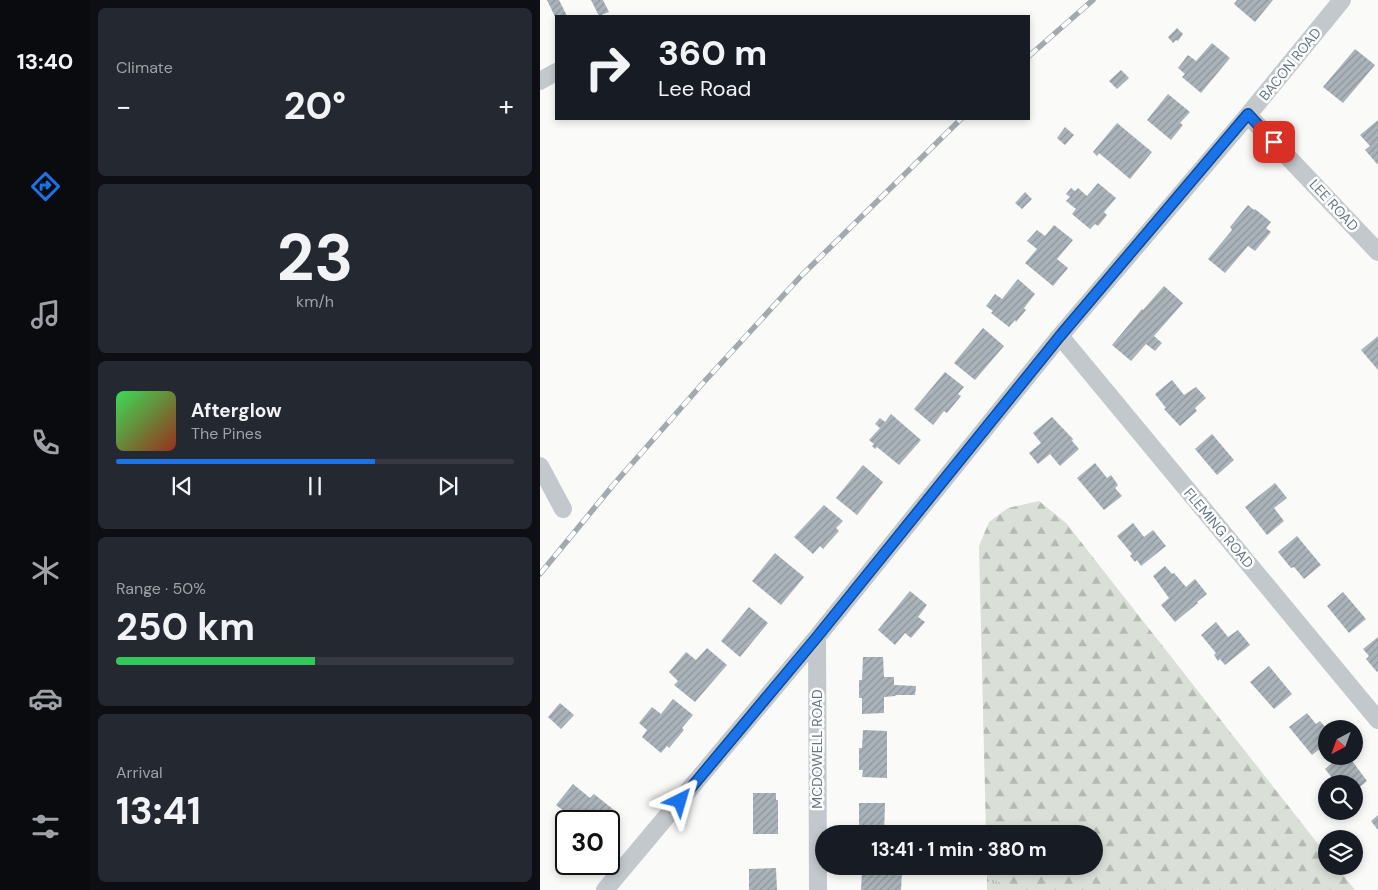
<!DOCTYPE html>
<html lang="en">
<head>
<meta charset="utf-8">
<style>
	:root { --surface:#171b24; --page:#242831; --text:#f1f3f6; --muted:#9ea1a6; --line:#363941; --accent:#1a73e8 }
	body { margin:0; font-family:"DM Sans",sans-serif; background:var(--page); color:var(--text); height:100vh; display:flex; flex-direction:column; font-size:19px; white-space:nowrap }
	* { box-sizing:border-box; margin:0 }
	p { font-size:16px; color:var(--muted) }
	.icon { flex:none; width:28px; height:28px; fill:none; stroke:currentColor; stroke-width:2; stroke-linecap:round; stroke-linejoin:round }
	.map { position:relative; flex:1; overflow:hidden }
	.sheet { display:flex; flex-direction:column; gap:8px; padding:8px; background:#0d0f14; width:450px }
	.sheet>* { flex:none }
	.banner { position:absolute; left:15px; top:15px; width:475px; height:105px; border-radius:0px; box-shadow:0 2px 8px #0003; background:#171b24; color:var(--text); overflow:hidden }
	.needle { width:32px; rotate:221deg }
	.buttons { position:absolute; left:778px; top:720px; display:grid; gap:10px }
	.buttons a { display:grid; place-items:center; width:45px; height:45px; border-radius:50%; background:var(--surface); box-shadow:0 2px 8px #0003; font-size:25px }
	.speed { position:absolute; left:15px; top:810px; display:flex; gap:10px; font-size:25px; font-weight:700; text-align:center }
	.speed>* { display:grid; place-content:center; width:65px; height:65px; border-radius:50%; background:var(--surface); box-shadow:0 2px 8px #0003; line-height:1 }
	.speed .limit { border:2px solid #111; border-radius:8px; background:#fff; color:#111 }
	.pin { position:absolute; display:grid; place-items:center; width:42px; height:42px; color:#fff; margin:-21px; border-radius:10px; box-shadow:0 2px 8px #0006 }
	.me { position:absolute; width:55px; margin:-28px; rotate:40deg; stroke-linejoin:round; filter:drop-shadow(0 0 4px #0008) }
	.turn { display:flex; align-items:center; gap:18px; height:105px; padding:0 20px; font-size:22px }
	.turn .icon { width:65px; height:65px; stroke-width:2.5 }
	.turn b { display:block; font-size:35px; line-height:42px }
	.big { font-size:38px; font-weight:700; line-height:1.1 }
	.sheet .widget { flex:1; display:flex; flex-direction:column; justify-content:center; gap:8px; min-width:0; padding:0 18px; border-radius:8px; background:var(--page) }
	.sheet .dial { align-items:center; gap:0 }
	.dial b { font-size:65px; line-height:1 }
	.song { display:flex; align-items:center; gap:15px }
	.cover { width:60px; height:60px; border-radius:8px; background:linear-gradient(135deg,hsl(130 70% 55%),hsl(10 70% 35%)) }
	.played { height:5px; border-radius:2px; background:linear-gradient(90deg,var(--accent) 65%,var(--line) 65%) }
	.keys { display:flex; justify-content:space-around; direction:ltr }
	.heat { display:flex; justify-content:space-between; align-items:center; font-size:28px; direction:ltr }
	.charge { height:8px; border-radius:4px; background:linear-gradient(90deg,#34c759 50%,var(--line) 0) }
	.trip { position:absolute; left:275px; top:825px; width:288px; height:50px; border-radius:25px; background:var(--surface); box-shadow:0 2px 8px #0003; font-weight:700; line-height:50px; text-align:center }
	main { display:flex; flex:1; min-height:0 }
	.dock { display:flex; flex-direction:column; width:90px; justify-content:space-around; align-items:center; background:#090b0e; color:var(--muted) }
	.dock .icon { width:35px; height:35px }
	.dock .active { color:var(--accent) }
	.dock b { font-size:22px; color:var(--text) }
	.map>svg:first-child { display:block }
</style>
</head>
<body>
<main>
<nav class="dock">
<b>13:40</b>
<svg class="icon active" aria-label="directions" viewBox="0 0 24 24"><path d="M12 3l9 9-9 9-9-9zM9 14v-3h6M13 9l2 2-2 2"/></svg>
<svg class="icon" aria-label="music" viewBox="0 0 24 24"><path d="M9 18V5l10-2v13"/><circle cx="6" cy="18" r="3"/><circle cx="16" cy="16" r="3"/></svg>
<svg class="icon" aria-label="phone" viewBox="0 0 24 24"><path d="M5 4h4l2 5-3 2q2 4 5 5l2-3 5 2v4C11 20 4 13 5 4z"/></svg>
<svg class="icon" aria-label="climate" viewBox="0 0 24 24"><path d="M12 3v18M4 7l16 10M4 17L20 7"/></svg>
<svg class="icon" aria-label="car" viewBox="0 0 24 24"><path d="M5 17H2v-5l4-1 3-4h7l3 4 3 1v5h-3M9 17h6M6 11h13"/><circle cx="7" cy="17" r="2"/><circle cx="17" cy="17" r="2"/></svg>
<svg class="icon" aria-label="filters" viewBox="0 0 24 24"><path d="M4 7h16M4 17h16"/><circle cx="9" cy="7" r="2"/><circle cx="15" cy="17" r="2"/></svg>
</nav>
<section class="sheet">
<div class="widget"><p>Climate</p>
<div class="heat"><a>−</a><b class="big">20°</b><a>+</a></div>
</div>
<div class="widget dial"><b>23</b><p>km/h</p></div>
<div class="widget">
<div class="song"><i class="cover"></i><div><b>Afterglow</b><p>The Pines</p></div></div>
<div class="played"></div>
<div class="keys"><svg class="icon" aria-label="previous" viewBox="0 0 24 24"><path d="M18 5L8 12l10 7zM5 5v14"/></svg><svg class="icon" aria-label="pause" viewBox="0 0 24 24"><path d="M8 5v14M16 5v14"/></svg><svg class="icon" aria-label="next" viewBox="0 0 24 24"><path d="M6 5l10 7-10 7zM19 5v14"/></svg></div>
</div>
<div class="widget"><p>Range · 50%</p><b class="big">250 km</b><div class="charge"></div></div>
<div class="widget"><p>Arrival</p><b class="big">13:41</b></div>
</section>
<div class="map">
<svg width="838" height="890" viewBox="0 0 838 890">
	<defs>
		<pattern id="forest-firs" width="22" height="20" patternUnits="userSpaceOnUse" patternTransform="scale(1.25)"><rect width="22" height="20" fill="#dadfd7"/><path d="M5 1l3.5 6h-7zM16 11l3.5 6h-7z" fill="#b4b9b4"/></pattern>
		<pattern id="park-tufts" width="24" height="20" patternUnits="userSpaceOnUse" patternTransform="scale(1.25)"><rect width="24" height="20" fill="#dadfd7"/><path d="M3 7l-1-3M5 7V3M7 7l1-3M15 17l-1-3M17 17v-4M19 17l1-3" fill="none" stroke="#b4b9b4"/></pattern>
		<pattern id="building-hatch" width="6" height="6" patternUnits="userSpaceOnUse" patternTransform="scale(1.25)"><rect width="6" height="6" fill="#aab3b9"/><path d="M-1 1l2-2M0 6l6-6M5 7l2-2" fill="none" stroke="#8e969c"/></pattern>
	</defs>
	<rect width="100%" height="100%" fill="#fafaf8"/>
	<path fill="url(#forest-firs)" d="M499,501L526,523L786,854V866H796L815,890H447V866H554V834H446L439,546L449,522L468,508Z"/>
	<path fill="url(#park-tufts)" d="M452,879L478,890H447V882Z"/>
	<path fill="url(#building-hatch)" d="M7,0H19L27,16H16V19Z
		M51,0H63L69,12L59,16Z
		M697,0H733L715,22L694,4Z
		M637,28L643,34L638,41L636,40L633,43L628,37Z
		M672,43L690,58L661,93L642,77L645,74L638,68L648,55L656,61Z
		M815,49L835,65L803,103L783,87Z
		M581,70L589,78L577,89L569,81Z
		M628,94L650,112L640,123L643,125L631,140L607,120Z
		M838,120V165L825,150L830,146L820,135Z
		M577,123L612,152L590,179L559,153L557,156L553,152Z
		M525,127L534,135L525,145L517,138Z
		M558,183L576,198L564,212L567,215L558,226L555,224L550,229L532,214L536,209L526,201L530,197L526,194L531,188L535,191L538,188L547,196Z
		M485,192L492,199L482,209L475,203Z
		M708,205L714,210L715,209L731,222L726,228L731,232L715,251L708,246L685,273L668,259L692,230L690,227Z
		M514,225L533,240L517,259L528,268L513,286L485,263L497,249L487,241L497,230L505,236Z
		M478,279L495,294L484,308L486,310L476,322L475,320L469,327L451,313L453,311L446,306L455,294L462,299Z
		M624,286L643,303L614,336L622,343L615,351L606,344L591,361L572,345L602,309L603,310Z
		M443,328L464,346L435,380L414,363Z
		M838,336V370L821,350Z
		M405,372L424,387L418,394L421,396L407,413L404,411L393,425L374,409Z
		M632,380L644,395L656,387L666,398L655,408L657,411L640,426L624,409L626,408L615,394Z
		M351,414L381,440L359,465L337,447L335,449L332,446L334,444L329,440L340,428L335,424L340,418L345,422Z
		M512,417L533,439L532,441L539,449L520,466L510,454L498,464L489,453L501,443L493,433Z
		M672,434L694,460L677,475L655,449Z
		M555,463L567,478L571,475L578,485L575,488L582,496L564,510L537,478Z
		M323,465L343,482L317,515L296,498Z
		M735,483L747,498L734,508L744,521L727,535L705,507Z
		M284,505L303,521L296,528L299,531L283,549L280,546L273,554L254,537Z
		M593,523L604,537L613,530L626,546L601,566L597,560L595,562L590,556L592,554L577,536Z
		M757,536L781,565L764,579L754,567L751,568L738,552Z
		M235,553L264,577L241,605L212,581Z
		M625,566L632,574L634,573L646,587L655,579L667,594L657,602L658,603L635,622L621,605L629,598L613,576Z
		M370,591L387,605L378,617L385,622L371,638L365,633L355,645L338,630Z
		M803,592L826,619L809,633L787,606Z
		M209,607L228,623L200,657L181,641Z
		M676,622L688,637L698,630L710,645L685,665L680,659L678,661L674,655L676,653L661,635Z
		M838,637V671L837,672L826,659L829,656L823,649Z
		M167,648L187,665L155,702L134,685L138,681L129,672L146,652L156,660Z
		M323,657H343L344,677H354V685L376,686L375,695H356L355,696L344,697V713L322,714V698H319V680H322Z
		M729,666L752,694L734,709L710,682Z
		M133,699L153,715L142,728L144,730L129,748L127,746L121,753L102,737L107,730L99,723L112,707L121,714Z
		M20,703L34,715L21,729L8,717Z
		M767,713L776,724L780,721L785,727L781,730L786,736V744L772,755L749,727Z
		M323,730L347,731V778L322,777L323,770H319V748H322Z
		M800,756H807L809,759L810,758L827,781L814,792V784H797L785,769Z
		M33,784L50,798L54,794L74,810L65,821H31L33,818L16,805Z
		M213,793H236V800H238V834H213Z
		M319,803H345L344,834H319Z
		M838,815V830L831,821Z
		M26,827V838L21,834Z
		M236,868L237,890H209V869Z
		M322,871H362L361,890H321Z"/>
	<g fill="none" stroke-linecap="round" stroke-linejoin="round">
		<path stroke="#c3c8cc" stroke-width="18" d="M0,81L16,72
			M708,115L838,252
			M520,336L838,720
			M0,466L23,509
			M277,637L278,890
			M65,890L277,637L520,336L708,115L802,0"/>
		<g stroke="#a2aab0" stroke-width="5.5">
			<path id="rail" d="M489,56L553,0
				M0,574L74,484L163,383L262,275L421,119"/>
		</g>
		<use href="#rail" stroke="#fff" stroke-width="4" stroke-dasharray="11" stroke-linecap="butt"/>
	</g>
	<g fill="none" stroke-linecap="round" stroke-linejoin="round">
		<g stroke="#114b97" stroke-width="12">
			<path id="route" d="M140,801L277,637L520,336L708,114L734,142"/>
		</g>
		<use href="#route" stroke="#1a73e8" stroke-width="9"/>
	</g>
	<g text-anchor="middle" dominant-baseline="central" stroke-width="5" stroke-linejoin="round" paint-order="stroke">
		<g font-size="14" fill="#657683" stroke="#fff">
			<text transform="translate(750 64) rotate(-51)">BACON ROAD</text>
			<text transform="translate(794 205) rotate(47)">LEE ROAD</text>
			<text transform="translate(679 528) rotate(50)">FLEMING ROAD</text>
			<text transform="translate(277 749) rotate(-90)">MCDOWELL ROAD</text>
		</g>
	</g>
</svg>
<div class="buttons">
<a><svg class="needle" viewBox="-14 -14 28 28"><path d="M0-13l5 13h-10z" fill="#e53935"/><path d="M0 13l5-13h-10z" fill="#9ea1a6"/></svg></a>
<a><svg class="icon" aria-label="search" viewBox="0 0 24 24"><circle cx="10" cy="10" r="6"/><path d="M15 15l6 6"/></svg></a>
<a><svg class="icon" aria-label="layers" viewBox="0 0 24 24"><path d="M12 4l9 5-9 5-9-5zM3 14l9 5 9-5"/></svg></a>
</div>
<div class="speed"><div class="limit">30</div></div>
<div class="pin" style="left:734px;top:142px;background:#d93025"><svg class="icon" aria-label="arrive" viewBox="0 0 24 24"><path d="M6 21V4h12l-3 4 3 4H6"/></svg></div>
<svg class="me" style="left:140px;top:801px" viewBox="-20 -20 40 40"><path d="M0-17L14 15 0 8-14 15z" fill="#1a73e8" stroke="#fff" stroke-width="4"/></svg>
<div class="trip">13:41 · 1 min · 380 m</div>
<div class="banner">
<div class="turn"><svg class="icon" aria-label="right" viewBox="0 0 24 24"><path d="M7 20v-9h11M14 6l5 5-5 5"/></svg><div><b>360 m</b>Lee Road</div></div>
</div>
</div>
</main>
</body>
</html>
